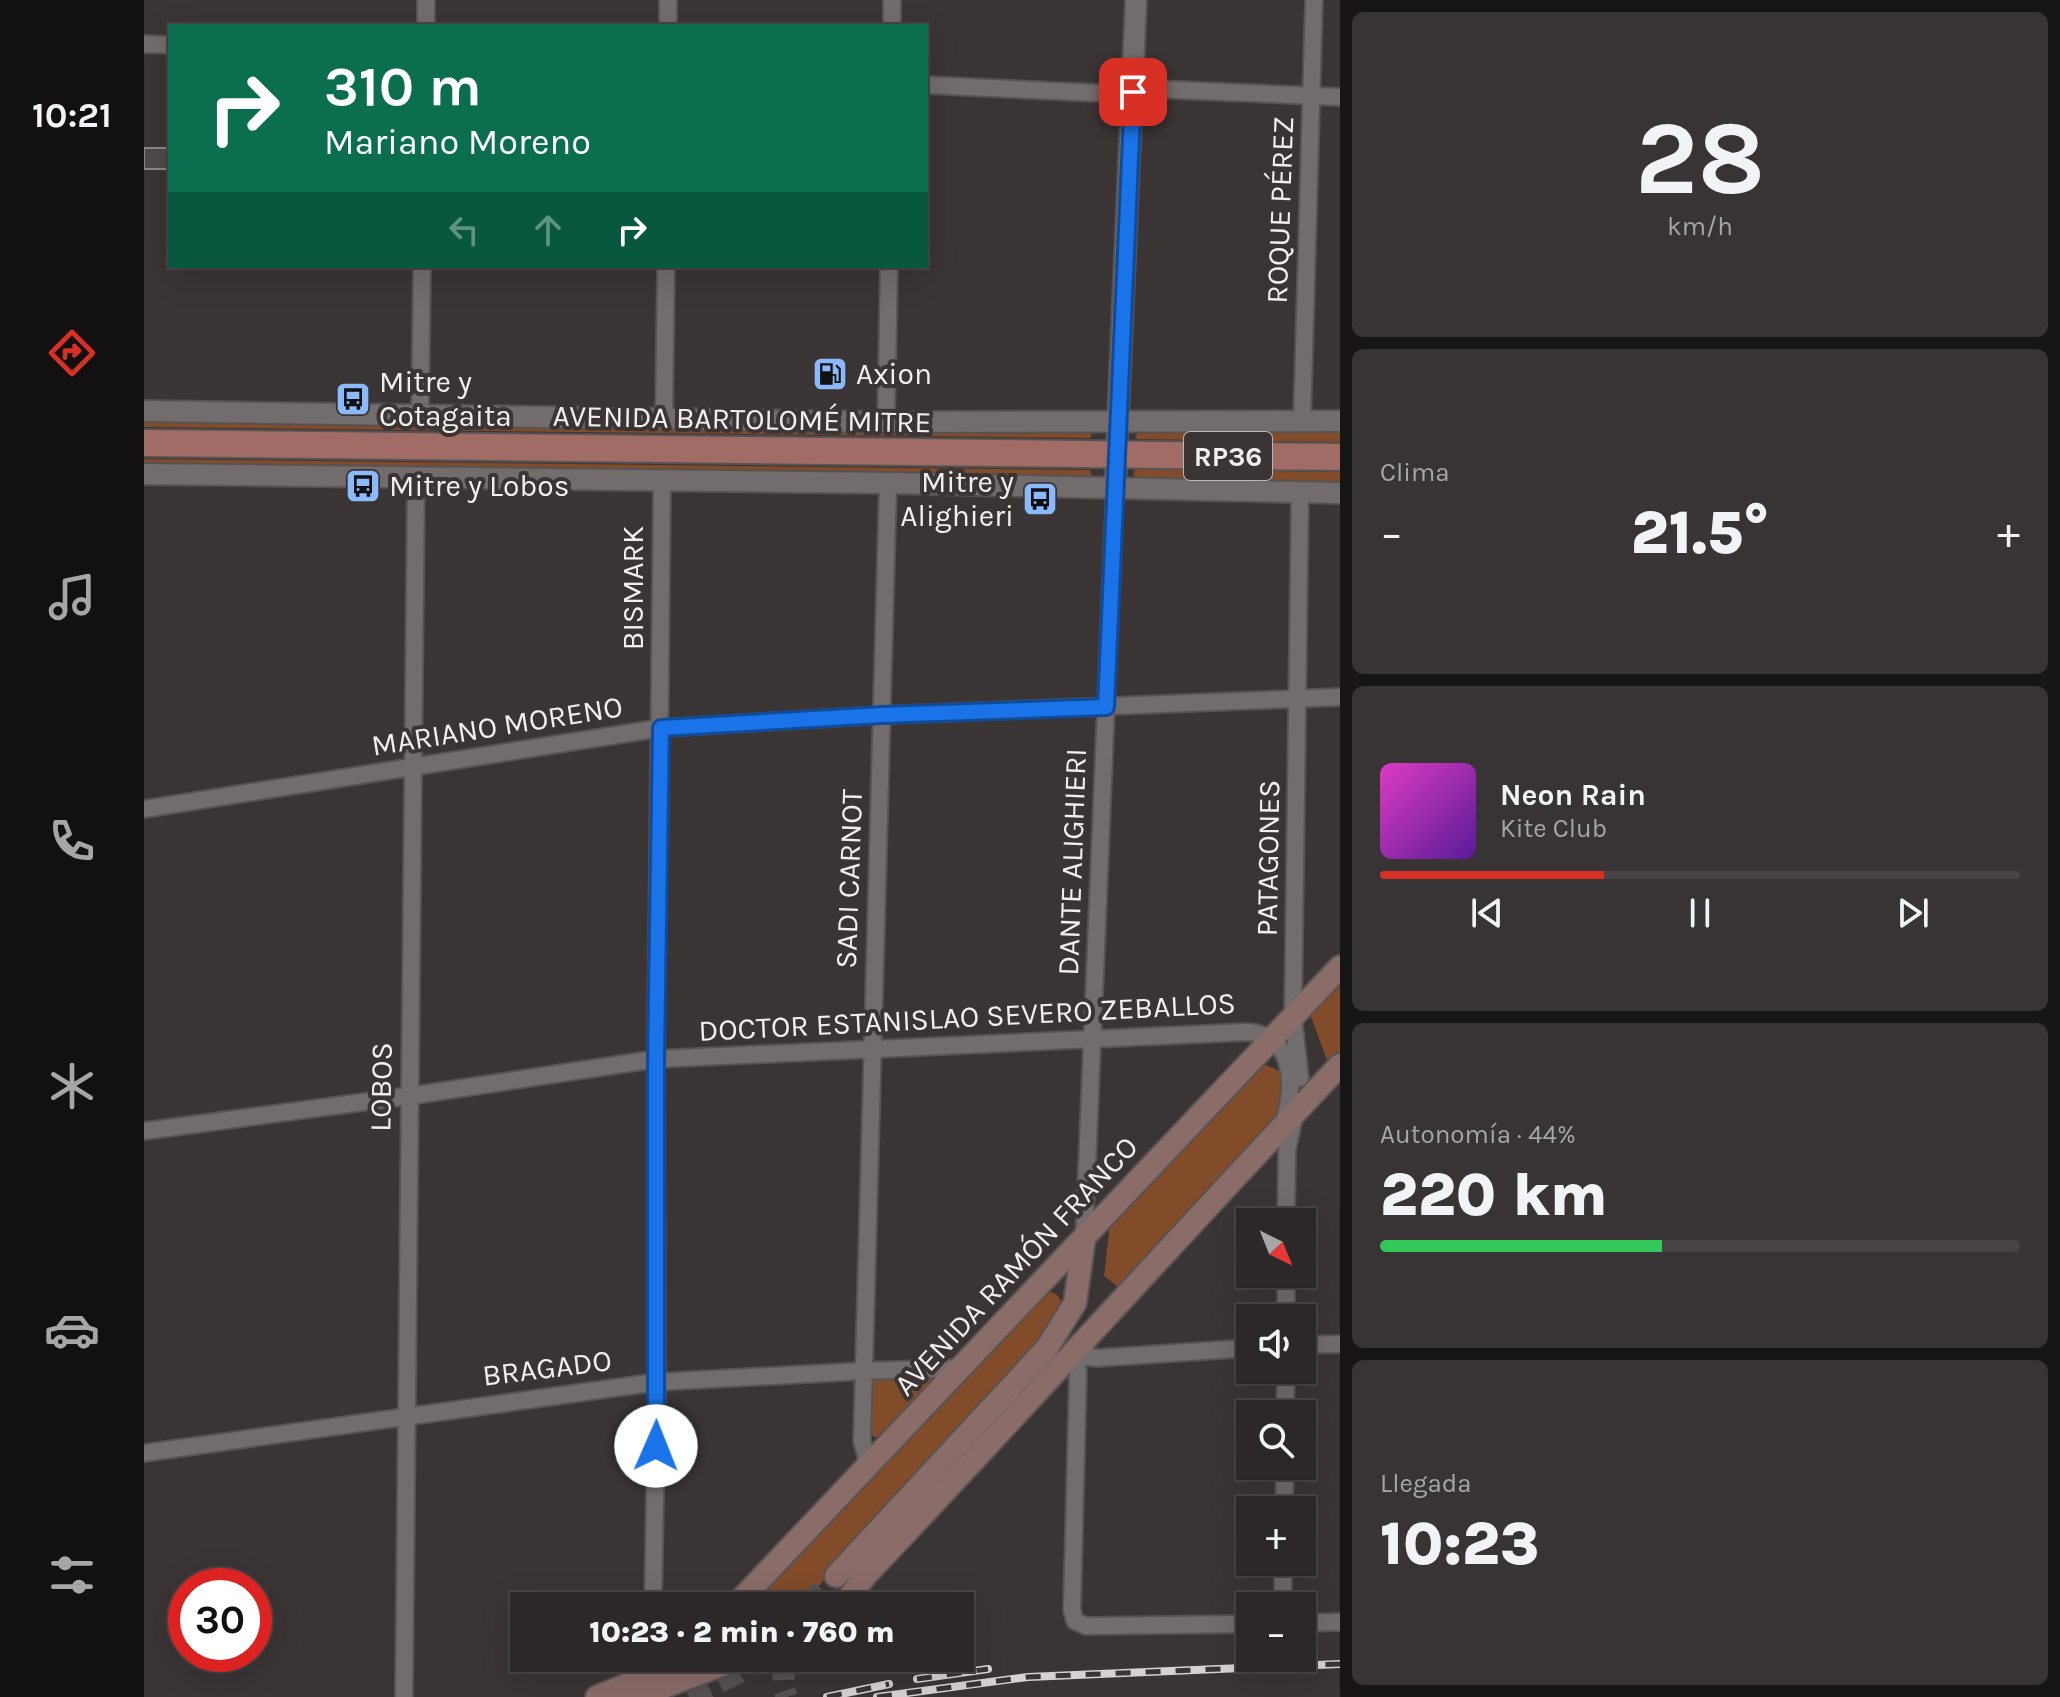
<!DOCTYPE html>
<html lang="es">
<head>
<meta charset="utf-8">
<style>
	:root { --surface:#2c2728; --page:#383334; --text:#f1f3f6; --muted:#a6a5a8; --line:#484445; --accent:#d93025 }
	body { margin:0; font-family:Karla,sans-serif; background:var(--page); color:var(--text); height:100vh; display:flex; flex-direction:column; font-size:30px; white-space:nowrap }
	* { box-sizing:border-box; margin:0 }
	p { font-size:26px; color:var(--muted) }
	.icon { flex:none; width:44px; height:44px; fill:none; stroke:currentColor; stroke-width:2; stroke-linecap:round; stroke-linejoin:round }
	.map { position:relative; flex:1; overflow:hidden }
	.panel { display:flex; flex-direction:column; gap:12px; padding:12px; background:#181516; width:720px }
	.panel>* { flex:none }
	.top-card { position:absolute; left:24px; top:24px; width:760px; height:244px; border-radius:0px; box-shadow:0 8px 32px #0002,0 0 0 2px var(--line); background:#0b6e4f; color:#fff; overflow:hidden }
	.needle { width:52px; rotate:137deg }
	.buttons { position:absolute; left:1092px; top:1208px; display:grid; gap:16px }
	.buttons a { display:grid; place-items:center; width:80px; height:80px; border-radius:0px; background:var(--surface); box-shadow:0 8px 32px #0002,0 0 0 2px var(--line); font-size:40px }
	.speed { position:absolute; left:24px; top:1568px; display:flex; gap:16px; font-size:40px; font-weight:700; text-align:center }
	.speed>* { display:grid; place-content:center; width:104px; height:104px; border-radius:50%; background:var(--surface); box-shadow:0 8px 32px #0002,0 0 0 2px var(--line); line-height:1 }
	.speed .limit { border:12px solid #d22; background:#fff; color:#111 }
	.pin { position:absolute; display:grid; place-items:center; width:68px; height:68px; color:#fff; margin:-34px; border-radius:16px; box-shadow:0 4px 12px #0006 }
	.me { position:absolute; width:88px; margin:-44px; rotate:1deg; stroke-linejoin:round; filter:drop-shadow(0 0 6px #0008) }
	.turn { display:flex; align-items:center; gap:28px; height:168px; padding:0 24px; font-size:36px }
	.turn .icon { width:104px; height:104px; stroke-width:2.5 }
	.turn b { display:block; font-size:56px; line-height:68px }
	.lanes { display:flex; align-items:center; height:76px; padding:0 24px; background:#0003; justify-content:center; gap:40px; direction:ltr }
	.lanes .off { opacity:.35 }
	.big { font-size:60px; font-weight:800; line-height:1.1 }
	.panel .tile { flex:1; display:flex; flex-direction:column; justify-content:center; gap:12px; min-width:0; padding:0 28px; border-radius:12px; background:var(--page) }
	.panel .dial { align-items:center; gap:0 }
	.dial b { font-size:104px; line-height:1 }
	.song { display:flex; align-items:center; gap:24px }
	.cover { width:96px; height:96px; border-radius:12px; background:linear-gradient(135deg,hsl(310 70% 55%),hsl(270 70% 35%)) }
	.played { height:8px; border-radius:4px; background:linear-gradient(90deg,var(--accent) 35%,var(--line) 35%) }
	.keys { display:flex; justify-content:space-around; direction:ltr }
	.heat { display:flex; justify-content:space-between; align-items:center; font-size:44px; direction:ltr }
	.charge { height:12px; border-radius:6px; background:linear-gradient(90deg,#34c759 44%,var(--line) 0) }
	.trip { position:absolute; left:366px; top:1592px; width:464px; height:80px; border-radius:0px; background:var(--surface); box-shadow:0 8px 32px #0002,0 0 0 2px var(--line); font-weight:800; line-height:80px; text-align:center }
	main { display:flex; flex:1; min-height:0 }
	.tabs { display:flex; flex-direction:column; width:144px; justify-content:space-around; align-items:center; background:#121010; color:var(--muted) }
	.tabs .icon { width:56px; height:56px }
	.tabs .selected { color:var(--accent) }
	.tabs b { font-size:36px; color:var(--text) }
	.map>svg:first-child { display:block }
</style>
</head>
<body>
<main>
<nav class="tabs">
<b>10:21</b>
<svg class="icon selected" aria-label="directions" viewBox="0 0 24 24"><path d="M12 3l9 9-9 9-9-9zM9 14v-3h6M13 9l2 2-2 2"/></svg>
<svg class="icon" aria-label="music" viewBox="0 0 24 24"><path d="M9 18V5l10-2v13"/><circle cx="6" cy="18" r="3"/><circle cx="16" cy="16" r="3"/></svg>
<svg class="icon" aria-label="phone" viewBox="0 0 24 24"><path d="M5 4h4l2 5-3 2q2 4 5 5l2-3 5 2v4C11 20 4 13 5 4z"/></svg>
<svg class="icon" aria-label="climate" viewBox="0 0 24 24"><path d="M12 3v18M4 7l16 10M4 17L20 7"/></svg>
<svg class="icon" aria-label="car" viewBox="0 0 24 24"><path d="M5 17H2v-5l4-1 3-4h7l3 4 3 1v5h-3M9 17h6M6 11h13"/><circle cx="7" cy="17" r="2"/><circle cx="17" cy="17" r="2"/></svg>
<svg class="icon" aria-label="filters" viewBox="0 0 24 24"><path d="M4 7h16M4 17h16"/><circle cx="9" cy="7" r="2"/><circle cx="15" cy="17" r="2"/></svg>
</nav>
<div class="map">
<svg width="1196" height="1697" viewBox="0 0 1196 1697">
	<rect width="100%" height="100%" fill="#3a3435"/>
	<path fill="#824b2a" d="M0,422L946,432L948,435L946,438L0,427Z
		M1196,431V442L993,439L991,437L994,433Z
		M0,459L946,470L948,476L0,466Z
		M991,469L1196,472V483L992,478L989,475Z
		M1196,977V1057L1186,1068L1166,1014Z
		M1122,1065L1138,1072L1140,1081L1133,1118L981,1284L973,1286L960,1276L966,1224L1116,1067Z
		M907,1292C931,1300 907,1331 899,1346L656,1606H603L897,1295Z
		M788,1375L791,1379L789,1385L737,1437H730L726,1433L727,1380L731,1377Z"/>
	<path fill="#4e494b" stroke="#8c8689" stroke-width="2" d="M0,148H26V169H0Z"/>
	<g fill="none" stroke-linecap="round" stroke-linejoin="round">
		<path stroke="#565051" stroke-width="22" stroke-dasharray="22 11" stroke-linecap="butt" d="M663,1606L692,1576
			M639,1658L640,1689L643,1697
			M545,1697L594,1673L614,1658"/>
		<g stroke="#575353" stroke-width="20">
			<path id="minor" d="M282,26V0
				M524,26V0
				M748,26V0
				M0,44L26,45
				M782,85L976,94L1009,89L1196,97
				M276,417L278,266
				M520,419L522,266
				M1158,421L1170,0
				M742,422L745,266
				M0,809L517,728L738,715L1196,697
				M1156,1078L1149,1016L1156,492
				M0,1131L265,1096L512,1059L1103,1032C1152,1035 1151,1088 1139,1125
				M1142,1222L1143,1150L1151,1113
				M940,1239L971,488
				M1142,1274V1318
				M1158,1345L1196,1344
				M1106,1348L953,1358L930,1355L934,1372L928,1610L931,1621L942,1626L1106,1624
				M1141,1414L1142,1370
				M0,1453L513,1382L720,1371L816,1368
				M725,1466L718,1441L744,483
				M1140,1510L1141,1466
				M509,1606L513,1382L512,1059L518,482
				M1139,1606V1562
				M1158,1623L1196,1622
				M260,1697L272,478"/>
		</g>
		<g stroke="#575353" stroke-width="24">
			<path id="tertiary" d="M0,411L742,422L1196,421
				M0,474L744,483L1196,493
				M971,488L992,0"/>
		</g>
		<g stroke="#575353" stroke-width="26">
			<path id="secondary" d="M692,1576L903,1348L931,1303L940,1239
				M591,1606L1196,967
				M699,1606L721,1576C881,1407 1037,1234 1196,1065
				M453,1697L516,1671L539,1658
				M493,1697L596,1658"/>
		</g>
		<g stroke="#575353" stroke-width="30">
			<path id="primary" d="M0,443L1196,457"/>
		</g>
		<use href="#minor" stroke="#736c6d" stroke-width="16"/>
		<use href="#tertiary" stroke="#736c6d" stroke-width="20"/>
		<use href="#secondary" stroke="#8a6c69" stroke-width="22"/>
		<use href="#primary" stroke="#a26c66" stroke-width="26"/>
		<g stroke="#d6d2d2" stroke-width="8">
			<path id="rail" d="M773,1679L844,1669
				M683,1697L745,1684
				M733,1697L884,1677L1196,1664"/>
		</g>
		<use href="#rail" stroke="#3a3435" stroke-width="5" stroke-dasharray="15" stroke-linecap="butt"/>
	</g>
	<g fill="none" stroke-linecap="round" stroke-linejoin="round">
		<g stroke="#114b97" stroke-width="20">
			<path id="route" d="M512,1446V1059L517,728L738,715L962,707L989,92"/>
		</g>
		<use href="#route" stroke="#1a73e8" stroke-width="14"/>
	</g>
	<defs>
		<g id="fuel-square" transform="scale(1.8)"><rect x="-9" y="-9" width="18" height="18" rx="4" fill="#8abafc" stroke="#3a3435"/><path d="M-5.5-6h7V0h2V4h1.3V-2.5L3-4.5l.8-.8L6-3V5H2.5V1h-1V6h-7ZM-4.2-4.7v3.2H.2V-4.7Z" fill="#111"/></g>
		<g id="bus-square" transform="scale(1.8)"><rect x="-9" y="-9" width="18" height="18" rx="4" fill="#8abafc" stroke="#3a3435"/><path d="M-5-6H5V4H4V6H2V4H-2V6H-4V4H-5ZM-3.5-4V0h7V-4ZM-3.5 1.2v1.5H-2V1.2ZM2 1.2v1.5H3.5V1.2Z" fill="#111"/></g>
	</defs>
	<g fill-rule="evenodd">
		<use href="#fuel-square" x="686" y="374"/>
		<use href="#bus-square" x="209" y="399"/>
		<use href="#bus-square" x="219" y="486"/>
		<use href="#bus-square" x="896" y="499"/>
	</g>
	<g text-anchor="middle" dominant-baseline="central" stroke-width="8" stroke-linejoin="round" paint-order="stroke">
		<rect fill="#3a3435" stroke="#bbb6b6" stroke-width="2" x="1040" y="432" width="88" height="48" rx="6"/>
		<g font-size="28" font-weight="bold" fill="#f2eeee">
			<text x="1084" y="456">RP36</text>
		</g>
		<g font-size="30" fill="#f2eeee" stroke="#3a3435">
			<text transform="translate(1136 210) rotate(-88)">ROQUE PÉREZ</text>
			<text transform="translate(598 419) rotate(1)">AVENIDA BARTOLOMÉ MITRE</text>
			<text transform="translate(489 588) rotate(-90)">BISMARK</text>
			<text transform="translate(353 726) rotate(-9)">MARIANO MORENO</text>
			<text transform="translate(1124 858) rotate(-89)">PATAGONES</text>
			<text transform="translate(928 862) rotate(-88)">DANTE ALIGHIERI</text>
			<text transform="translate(705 879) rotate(-88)">SADI CARNOT</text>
			<text transform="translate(823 1017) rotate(-3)">DOCTOR ESTANISLAO SEVERO ZEBALLOS</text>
			<text transform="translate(237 1087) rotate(-89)">LOBOS</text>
			<text transform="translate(872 1266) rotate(-47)">AVENIDA RAMÓN FRANCO</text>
			<text transform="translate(403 1368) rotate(-7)">BRAGADO</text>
		</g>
		<g font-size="30" fill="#f2eeee" stroke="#3a3435" text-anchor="start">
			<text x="712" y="374">Axion</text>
			<text x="235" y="382">Mitre y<tspan x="235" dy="34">Cotagaita</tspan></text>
			<text x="870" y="482" text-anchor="end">Mitre y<tspan x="870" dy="34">Alighieri</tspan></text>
			<text x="245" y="486">Mitre y Lobos</text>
		</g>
	</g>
</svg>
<div class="buttons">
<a><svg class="needle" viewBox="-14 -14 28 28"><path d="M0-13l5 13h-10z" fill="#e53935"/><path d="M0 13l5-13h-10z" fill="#a6a5a8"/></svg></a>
<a><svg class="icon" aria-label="sound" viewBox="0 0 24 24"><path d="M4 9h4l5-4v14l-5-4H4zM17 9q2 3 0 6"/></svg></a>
<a><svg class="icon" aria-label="search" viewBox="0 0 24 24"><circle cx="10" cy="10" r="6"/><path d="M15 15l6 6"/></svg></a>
<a>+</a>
<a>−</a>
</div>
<div class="speed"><div class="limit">30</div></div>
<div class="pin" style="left:989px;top:92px;background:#d93025"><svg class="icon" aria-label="arrive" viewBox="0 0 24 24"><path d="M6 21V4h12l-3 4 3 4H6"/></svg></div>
<svg class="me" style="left:512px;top:1446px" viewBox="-20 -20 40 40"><circle r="19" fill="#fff"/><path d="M0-13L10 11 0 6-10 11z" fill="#1a73e8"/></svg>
<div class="trip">10:23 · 2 min · 760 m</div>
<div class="top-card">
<div class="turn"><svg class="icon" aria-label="right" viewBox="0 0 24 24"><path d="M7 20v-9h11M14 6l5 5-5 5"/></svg><div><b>310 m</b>Mariano Moreno</div></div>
<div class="lanes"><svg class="icon off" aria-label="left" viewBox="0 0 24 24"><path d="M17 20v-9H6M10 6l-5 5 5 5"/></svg><svg class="icon off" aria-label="ahead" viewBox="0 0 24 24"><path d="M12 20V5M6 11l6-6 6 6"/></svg><svg class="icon" aria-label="right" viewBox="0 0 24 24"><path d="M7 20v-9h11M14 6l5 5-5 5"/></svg></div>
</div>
</div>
<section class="panel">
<div class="tile dial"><b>28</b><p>km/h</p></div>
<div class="tile"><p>Clima</p>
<div class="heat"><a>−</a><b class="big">21.5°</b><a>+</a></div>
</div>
<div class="tile">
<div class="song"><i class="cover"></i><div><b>Neon Rain</b><p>Kite Club</p></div></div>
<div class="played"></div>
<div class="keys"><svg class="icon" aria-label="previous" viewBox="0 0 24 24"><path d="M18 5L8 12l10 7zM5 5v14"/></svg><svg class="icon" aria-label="pause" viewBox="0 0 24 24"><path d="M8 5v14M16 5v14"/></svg><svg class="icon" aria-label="next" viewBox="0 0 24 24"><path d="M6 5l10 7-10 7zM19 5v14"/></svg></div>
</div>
<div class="tile"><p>Autonomía · 44%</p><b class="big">220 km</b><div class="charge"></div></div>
<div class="tile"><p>Llegada</p><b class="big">10:23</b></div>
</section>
</main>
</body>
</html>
